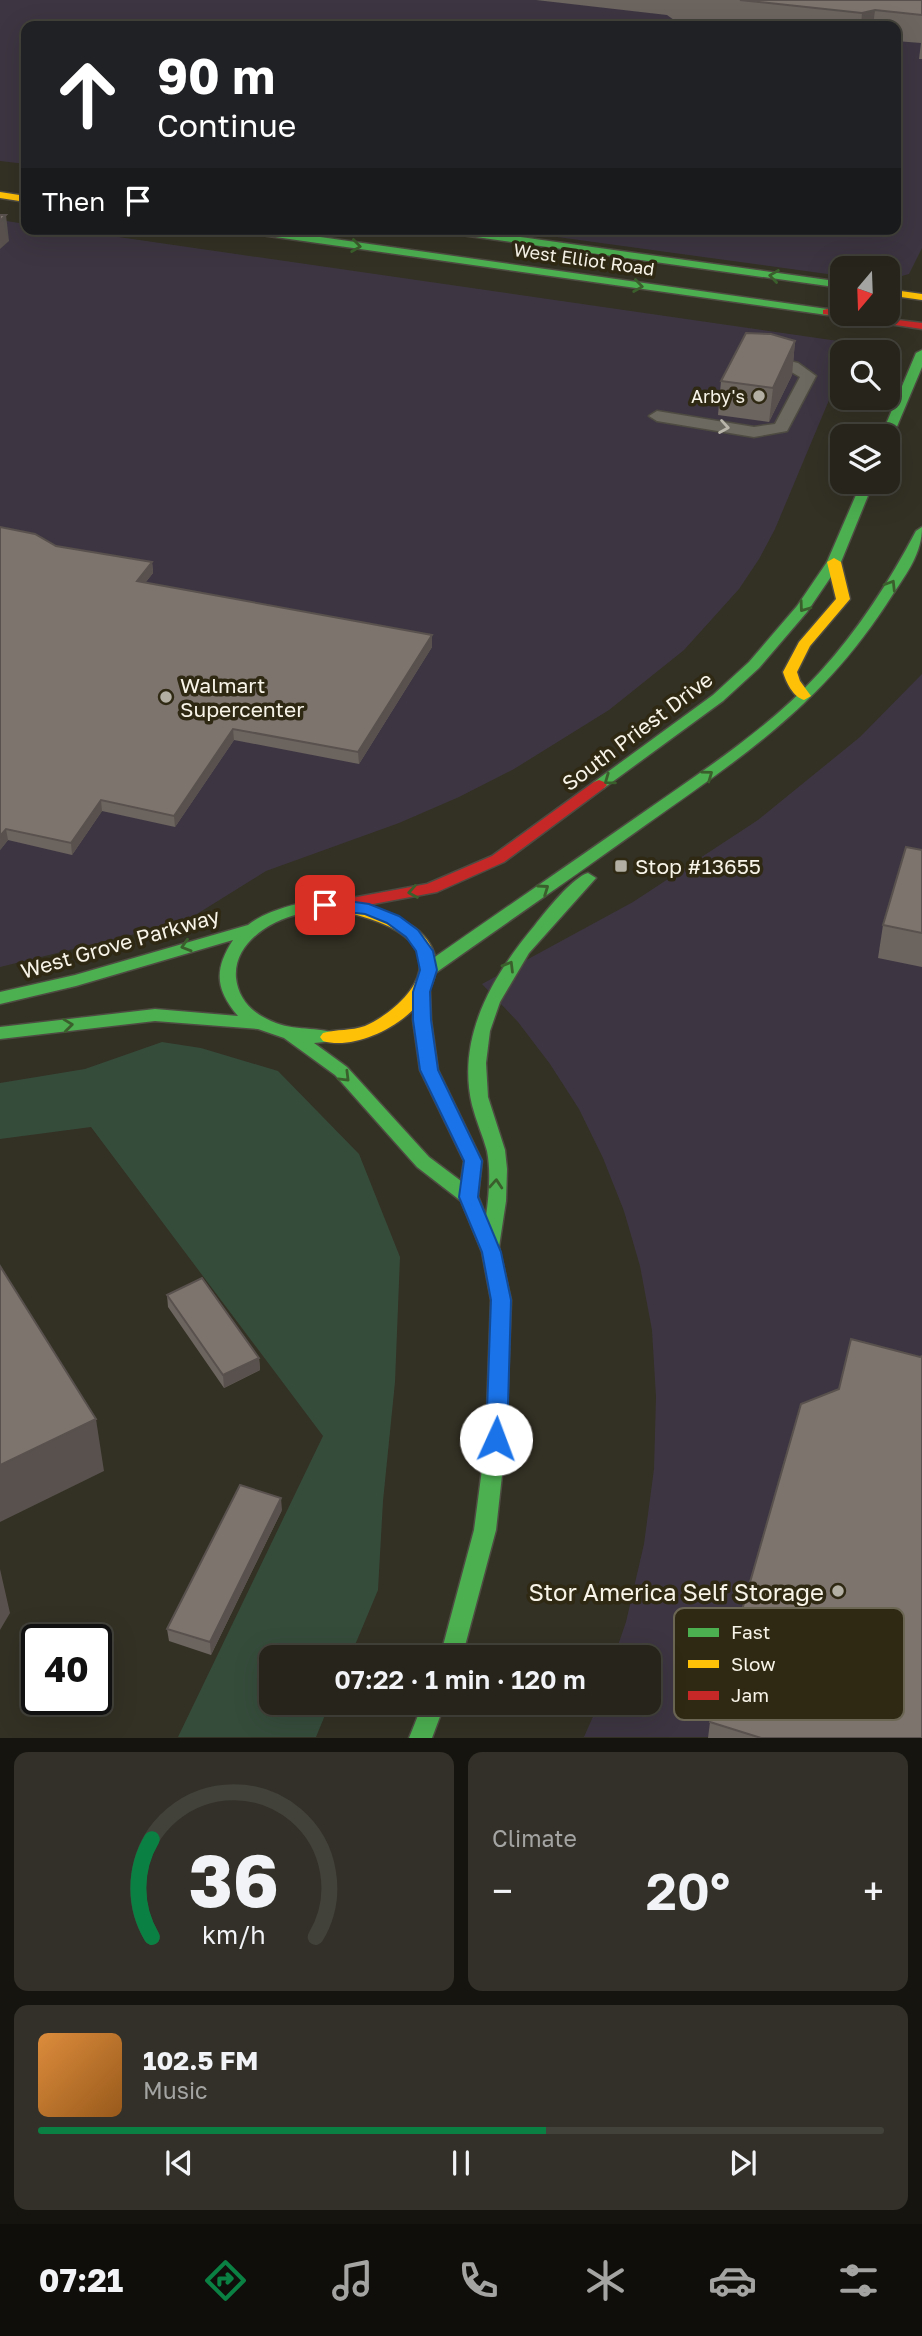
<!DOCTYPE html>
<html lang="en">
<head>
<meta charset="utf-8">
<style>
	:root { --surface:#26241b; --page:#323028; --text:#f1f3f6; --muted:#a4a4a3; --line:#42413a; --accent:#0b8043 }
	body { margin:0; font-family:"Golos Text",sans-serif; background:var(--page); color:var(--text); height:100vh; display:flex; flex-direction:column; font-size:26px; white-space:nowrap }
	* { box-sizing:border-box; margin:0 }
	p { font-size:23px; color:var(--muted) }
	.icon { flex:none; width:38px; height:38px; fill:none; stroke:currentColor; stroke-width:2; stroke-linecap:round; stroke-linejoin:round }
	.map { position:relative; height:1738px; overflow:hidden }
	.drawer { display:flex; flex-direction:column; gap:14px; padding:14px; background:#15140f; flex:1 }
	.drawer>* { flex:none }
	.guide { position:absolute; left:21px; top:21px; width:880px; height:214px; border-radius:14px; box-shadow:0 7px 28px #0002,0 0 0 2px var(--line); background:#202124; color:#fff; overflow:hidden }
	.needle { width:46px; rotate:199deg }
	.tools { position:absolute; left:830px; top:256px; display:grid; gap:14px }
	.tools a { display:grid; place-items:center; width:70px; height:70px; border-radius:14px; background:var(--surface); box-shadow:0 7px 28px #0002,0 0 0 2px var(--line); font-size:35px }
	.speed { position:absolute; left:21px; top:1624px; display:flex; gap:14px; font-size:35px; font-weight:700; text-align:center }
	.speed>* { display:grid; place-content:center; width:91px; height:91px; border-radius:50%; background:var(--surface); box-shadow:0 7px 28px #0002,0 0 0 2px var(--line); line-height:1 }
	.speed .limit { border:4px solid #111; border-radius:10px; background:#fff; color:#111 }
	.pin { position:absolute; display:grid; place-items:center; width:60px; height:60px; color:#fff; margin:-30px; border-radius:14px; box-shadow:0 4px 10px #0006 }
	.me { position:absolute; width:77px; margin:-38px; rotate:2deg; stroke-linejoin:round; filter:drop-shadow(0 0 5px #0008) }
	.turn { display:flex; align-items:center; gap:24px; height:147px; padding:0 21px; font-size:32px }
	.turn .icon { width:91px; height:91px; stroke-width:2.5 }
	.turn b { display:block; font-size:49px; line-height:60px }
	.then { display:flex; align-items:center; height:66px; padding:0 21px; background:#0003; gap:14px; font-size:26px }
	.big { font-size:52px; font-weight:600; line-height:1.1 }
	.drawer .widget { flex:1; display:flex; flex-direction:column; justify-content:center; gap:10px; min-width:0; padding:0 24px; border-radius:14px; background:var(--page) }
	.drawer .dial { align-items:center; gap:0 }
	.dial svg { height:182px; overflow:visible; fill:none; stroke:var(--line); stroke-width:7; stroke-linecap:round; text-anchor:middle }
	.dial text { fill:var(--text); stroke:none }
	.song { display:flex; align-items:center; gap:21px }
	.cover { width:84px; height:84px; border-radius:10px; background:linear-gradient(135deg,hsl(30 70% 55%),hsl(30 70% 35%)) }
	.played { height:7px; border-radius:4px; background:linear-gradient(90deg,var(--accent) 60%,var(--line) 60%) }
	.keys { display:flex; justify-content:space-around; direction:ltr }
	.heat { display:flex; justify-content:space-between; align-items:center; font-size:38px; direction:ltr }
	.drawer .tiles { flex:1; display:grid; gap:14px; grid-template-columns:1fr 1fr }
	.widget:last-child { grid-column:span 2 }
	.trip { position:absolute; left:259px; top:1645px; width:402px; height:70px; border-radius:14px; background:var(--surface); box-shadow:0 7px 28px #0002,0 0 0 2px var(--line); font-weight:600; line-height:70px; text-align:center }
	.menu { display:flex; height:112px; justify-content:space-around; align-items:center; background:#0f0e0b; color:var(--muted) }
	.menu .icon { width:49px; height:49px }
	.menu .selected { color:var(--accent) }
	.menu b { font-size:32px; color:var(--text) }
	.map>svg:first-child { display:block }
</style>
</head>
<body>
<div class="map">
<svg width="922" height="1738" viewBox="0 0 922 1738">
	<rect width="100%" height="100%" fill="#333024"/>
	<path fill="#3d3642" d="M0,0H922V248L909,274L887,280V268H842V276L499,229H896V26H26V164L0,161Z
		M0,220L26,224V229H63L852,343L849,352H842V369L775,529L759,559L739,589L684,650L609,710L514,769L459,797L399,823L266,871L184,922L0,967Z
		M922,674V1737H584L599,1703H649V1657H614L626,1622L644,1544L654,1469L656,1397L652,1330L640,1266L624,1211L603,1158L579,1109L550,1064L518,1022L482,984L633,902L758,820L860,737Z"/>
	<path fill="#364c3b" d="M162,1042L201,1048L278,1071L359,1154L400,1257L395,1382L383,1501L378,1590L350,1657H271V1703H330L316,1737H178L323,1436L91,1127L0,1139V1083L85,1069Z"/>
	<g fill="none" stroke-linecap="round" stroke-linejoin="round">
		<g stroke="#4e4b42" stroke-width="3">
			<path id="lane" d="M764,355L798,363L816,376L787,431L754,437L657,421L649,416L657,411L754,427L775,424L800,377L788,370L759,363L756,360L759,357Z"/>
		</g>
		<g stroke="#4e4b42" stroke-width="3">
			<path id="fast" d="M235,229H264L827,309L833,312L827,315L240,232Z
				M435,229H464L842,282V288L440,232Z
				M922,350V367L893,436L887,440V436H881L916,353Z
				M862,481H874L841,562L807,612L759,668L723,701L604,788H594L591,785L594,782L713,695L749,662L797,606L827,562Z
				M922,527C922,553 907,573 893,594C826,701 748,753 647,824C576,875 505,924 434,974H422L420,970L422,966C499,912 577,859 654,805C713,764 772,725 820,672C859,629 889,582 916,531Z
				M588,873L596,878L529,953L500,1002L490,1031L486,1063L488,1097L505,1150L507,1169L506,1201L499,1247L511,1300L506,1439L496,1530L462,1657H440L474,1530L486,1439L491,1300L482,1252L461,1201L417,1167L335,1075L284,1038L258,1029L155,1021L0,1039V1027L155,1009L238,1016C215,989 214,969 233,940L76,986L0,1004V992L75,975L248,925C269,908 321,895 347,901L349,905L347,909C331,913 314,911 299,914C269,921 233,944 236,978C238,997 250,1011 267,1019C291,1032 313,1026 335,1033L338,1037L335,1041L314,1043L347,1067L429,1157L461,1181L464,1161L420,1070L413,1020L414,992L422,986L428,988L430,992L431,1020L438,1070L482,1161L478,1196L486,1216C489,1195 491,1172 487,1151C483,1136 476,1121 472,1105C456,1037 493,975 535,925C545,912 573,877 588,873Z
				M423,1703H445L432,1738H409Z"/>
		</g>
		<g stroke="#4e4b42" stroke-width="3">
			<path id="slow" d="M0,192L26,196V202L0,198Z
				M887,289L922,294V300L887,295Z
				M834,558L841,562L850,599L810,646L797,672L800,681L811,696L804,700C793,697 786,682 783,672L799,642L836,599L827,562Z
				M341,900C367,907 399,914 420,932C475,984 374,1056 323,1041L320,1037L323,1033C337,1029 351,1031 365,1026C393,1014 442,973 409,940C390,922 360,916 335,909L333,905L335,901Z"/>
		</g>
		<g stroke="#4e4b42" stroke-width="3">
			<path id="jam" d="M827,309L842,311V313L922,323V329L823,314V310Z
				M599,780L604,782L607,785L604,788L504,862L437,892L341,910L333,905L341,900L427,884L492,856L594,782Z"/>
		</g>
		<use href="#lane" fill="#6c6960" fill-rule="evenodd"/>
		<use href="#fast" fill="#4caf50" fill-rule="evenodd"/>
		<use href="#slow" fill="#ffc107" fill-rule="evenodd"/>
		<use href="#jam" fill="#c62828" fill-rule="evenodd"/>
	</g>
	<path fill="#6c645f" d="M536,0H922V59H919L921,43L896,41V26H728L674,20L667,15Z
		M796,229H839L836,235Z
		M795,341L792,375L769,422L718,415L721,381Z
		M56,546L152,562L153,573L145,583L432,647L359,764L234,740L175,827L102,811L72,855L8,840L0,850Z
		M922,850V967L878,958L883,925Z
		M167,1295L259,1358L260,1370L224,1388L168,1307Z
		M282,1510L211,1655L169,1641L167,1629Z
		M710,1722L922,1738H708Z"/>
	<path fill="#58514d" d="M875,10L873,26H861L862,13Z
		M6,215L9,241L0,249V221Z
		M795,341L792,375L769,422L773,388Z
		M152,562L153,573L138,592L137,581Z
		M432,635V647L359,764L358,752Z
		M233,729L234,740L175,827L174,816Z
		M101,800L102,811L72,855L71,843Z
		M6,829L8,840L0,850V836Z
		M259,1358L260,1370L224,1388L223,1375Z
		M96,1419L104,1471L0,1522V1465Z
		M281,1498L282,1510L211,1655L210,1642Z
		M0,1569L10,1613L0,1630Z"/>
	<path fill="#7e746e" stroke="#58514d" stroke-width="2" d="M740,0H922V15L875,10L862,13Z
		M0,215H6L0,221Z
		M746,333L771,334L795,341L773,388L721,381Z
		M0,527L35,534L56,546L152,562L137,581L432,635L358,752L233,729L174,816L101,800L71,843L6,829L0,836Z
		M906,847L922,850V933L883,925Z
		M0,1266L96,1419L0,1465Z
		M202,1278L259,1358L223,1375L167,1295Z
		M851,1339L920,1357L922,1356V1738H761L710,1722L801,1404L839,1389Z
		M240,1485L281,1498L210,1642L167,1629Z"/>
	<defs><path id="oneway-chevron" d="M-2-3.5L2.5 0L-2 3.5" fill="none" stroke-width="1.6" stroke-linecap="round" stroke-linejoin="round" transform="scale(1.75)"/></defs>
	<g stroke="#3b5f2c">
		<use href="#oneway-chevron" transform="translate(356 246) rotate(8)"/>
		<use href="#oneway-chevron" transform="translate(774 276) rotate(-172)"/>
		<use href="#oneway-chevron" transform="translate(638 286) rotate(8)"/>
		<use href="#oneway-chevron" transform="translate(891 585) rotate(-58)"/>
		<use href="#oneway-chevron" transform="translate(804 607) rotate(126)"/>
		<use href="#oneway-chevron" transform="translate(708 775) rotate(-36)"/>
		<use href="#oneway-chevron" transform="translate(609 780) rotate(144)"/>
		<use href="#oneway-chevron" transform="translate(544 889) rotate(-35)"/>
		<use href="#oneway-chevron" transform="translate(413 892) rotate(170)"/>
		<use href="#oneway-chevron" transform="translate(186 946) rotate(163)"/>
		<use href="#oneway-chevron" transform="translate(509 966) rotate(-59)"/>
		<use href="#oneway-chevron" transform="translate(68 1025) rotate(-7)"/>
		<use href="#oneway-chevron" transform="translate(345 1077) rotate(45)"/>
		<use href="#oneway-chevron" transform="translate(496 1184) rotate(-86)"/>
	</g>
	<use stroke="#b9b5ab" href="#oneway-chevron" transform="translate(724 427) rotate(9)"/>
	<path fill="#1a73e8" stroke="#114b97" stroke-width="2" d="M325,900H341L369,904L399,916L418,930L433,951L437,970L430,992L431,1020L438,1070L482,1161L478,1197L501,1252L511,1300L507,1439L504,1445L496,1448L489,1445L486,1439L491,1300L482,1252L459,1197L464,1161L420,1070L413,1020V992L420,970L416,951L406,937L387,923L365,914L319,909L317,905L319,902Z"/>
	<g fill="#b3afa3" stroke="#2f2914" stroke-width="2.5">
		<circle cx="759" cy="396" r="7"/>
		<circle cx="166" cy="697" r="7"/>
		<rect x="614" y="859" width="14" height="14" rx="3.5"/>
		<circle cx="838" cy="1591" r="7"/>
	</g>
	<g text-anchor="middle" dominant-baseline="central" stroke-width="7" stroke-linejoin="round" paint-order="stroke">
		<g font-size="18" fill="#f8f4e8" stroke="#2f2914">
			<text transform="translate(584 259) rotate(8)">West Elliot Road</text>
		</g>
		<g font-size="18" fill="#f8f4e8" stroke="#2f2914" text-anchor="end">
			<text x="745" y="396">Arby's</text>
		</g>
		<g font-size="21" fill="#f8f4e8" stroke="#2f2914" text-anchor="start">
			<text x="180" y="685">Walmart<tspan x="180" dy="24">Supercenter</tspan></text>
			<text x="635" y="866">Stop #13655</text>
		</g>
		<g font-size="21" fill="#f8f4e8" stroke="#2f2914">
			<text transform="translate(637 731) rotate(-37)">South Priest Drive</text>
			<text transform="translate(120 943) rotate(-16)">West Grove Parkway</text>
		</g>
		<g font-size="24" fill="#f8f4e8" stroke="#2f2914" text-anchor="end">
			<text x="824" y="1591">Stor America Self Storage</text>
		</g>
	</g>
	<rect x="674" y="1608" width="230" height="112" rx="10" fill="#2f2914" stroke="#6b6654" stroke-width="2"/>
	<rect x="688" y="1628" width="31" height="9" fill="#4caf50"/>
	<rect x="688" y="1660" width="31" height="8" fill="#ffc107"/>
	<rect x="688" y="1691" width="31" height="9" fill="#c62828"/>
	<g font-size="19" fill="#f8f4e8">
		<text x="731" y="1639">Fast</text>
		<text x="731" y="1671">Slow</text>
		<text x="731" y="1702">Jam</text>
	</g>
</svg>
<div class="tools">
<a><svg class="needle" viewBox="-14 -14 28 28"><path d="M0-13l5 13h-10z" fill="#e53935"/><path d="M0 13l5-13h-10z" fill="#a4a4a3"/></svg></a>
<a><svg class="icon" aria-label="search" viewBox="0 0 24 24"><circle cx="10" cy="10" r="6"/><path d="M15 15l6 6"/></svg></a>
<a><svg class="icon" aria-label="layers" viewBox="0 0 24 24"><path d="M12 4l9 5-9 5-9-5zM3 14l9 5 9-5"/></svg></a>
</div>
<div class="speed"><div class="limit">40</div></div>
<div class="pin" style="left:325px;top:905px;background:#d93025"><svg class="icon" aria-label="arrive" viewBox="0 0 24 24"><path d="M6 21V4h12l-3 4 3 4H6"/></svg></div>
<svg class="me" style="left:496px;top:1439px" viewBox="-20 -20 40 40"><circle r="19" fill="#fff"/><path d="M0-13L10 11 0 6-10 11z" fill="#1a73e8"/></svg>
<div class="trip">07:22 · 1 min · 120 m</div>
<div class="guide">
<div class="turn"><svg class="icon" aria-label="ahead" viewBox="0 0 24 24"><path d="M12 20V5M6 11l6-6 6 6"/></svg><div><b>90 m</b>Continue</div></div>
<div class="then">Then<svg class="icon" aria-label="arrive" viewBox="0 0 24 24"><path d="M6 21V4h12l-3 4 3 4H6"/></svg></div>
</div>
</div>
<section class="drawer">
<div class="tiles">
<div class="widget dial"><svg viewBox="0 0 100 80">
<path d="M14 69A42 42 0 1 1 86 69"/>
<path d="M14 69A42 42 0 0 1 14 26" stroke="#0b8043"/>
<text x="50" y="56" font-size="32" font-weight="700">36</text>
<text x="50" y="72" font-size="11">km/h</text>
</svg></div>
<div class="widget"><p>Climate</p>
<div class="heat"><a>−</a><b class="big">20°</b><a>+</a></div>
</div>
<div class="widget">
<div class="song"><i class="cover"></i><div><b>102.5 FM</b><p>Music</p></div></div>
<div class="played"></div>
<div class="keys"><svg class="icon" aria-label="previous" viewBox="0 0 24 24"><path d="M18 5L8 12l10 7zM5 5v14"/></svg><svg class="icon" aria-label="pause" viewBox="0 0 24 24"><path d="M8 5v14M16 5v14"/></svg><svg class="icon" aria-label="next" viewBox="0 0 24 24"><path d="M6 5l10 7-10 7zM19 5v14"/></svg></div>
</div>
</div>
</section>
<nav class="menu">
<b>07:21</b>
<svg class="icon selected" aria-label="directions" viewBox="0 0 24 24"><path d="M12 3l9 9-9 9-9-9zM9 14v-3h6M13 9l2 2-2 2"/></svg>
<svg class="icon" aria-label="music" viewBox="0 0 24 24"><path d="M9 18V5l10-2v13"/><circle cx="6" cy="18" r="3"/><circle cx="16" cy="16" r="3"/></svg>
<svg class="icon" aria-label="phone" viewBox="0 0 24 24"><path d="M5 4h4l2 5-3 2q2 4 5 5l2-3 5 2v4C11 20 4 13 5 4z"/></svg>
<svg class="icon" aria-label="climate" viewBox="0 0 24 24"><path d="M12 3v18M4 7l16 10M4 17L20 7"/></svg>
<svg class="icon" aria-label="car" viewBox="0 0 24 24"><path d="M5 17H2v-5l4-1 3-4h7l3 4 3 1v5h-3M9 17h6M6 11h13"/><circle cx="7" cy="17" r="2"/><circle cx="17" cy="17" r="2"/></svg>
<svg class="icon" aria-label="filters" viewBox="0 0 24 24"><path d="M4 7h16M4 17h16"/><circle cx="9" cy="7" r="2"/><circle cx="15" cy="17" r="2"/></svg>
</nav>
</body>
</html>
